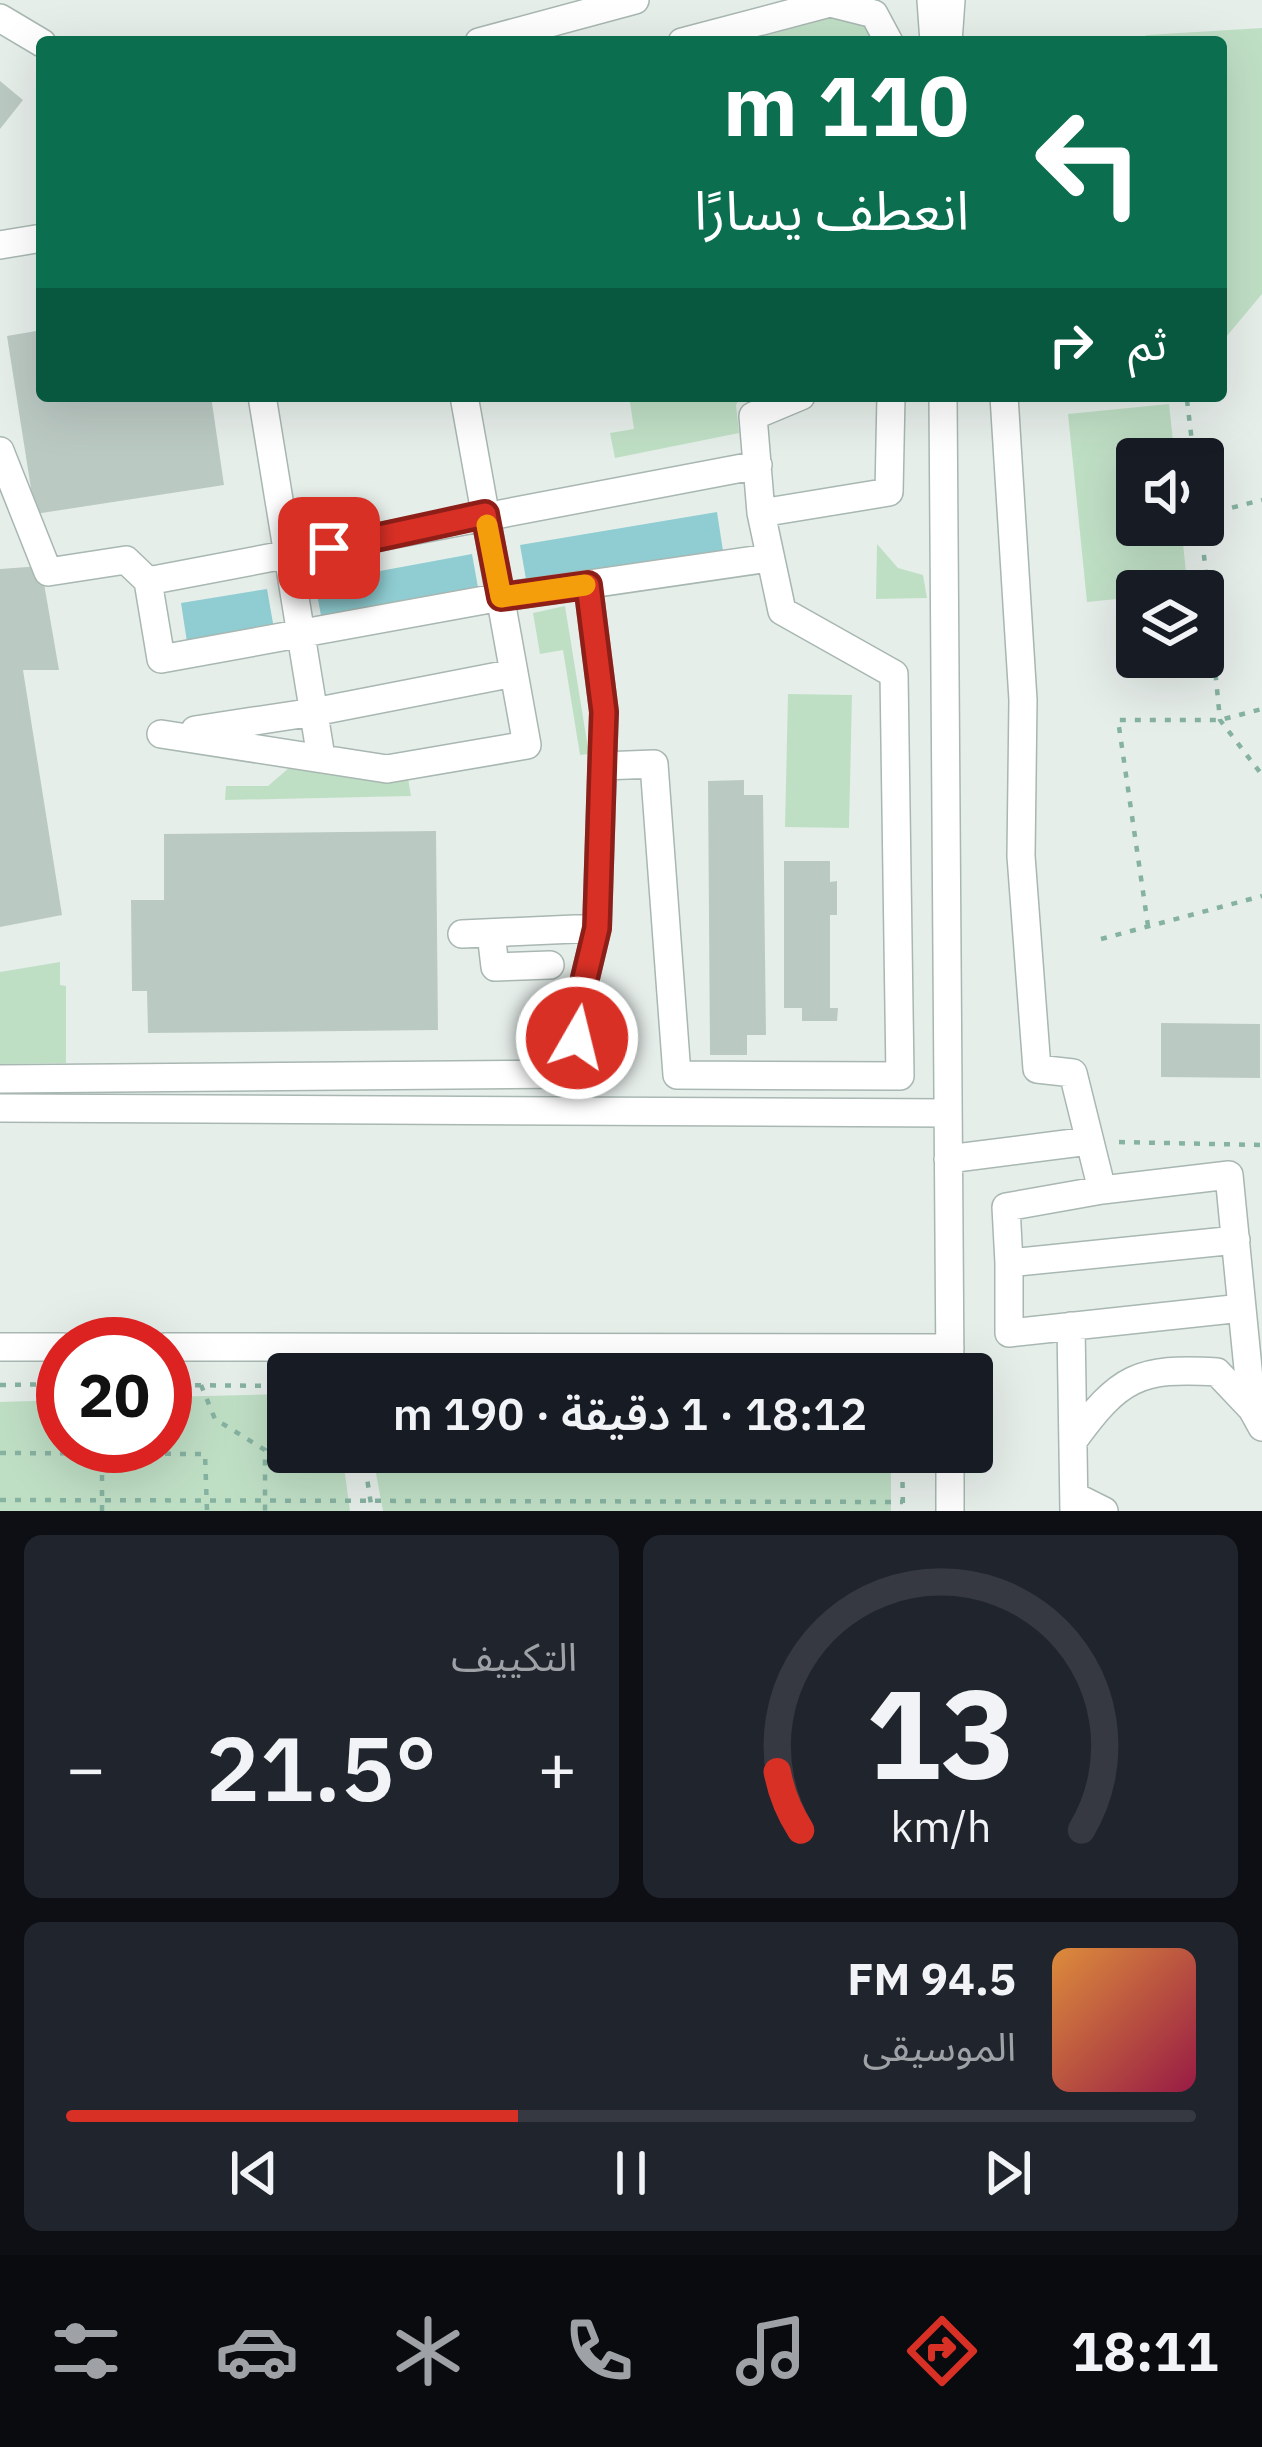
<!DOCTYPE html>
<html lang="ar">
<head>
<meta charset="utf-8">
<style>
	:root { --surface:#171b24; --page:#20242c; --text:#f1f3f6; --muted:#9ea1a6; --line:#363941; --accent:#d93025 }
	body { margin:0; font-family:"IBM Plex Sans","Noto Sans Arabic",sans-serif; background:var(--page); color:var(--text); direction:rtl; height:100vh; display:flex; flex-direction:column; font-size:45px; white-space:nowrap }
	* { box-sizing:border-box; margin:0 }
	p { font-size:39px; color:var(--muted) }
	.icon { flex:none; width:66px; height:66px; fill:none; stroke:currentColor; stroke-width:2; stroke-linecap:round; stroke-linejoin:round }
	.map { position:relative; height:1511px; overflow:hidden; direction:ltr }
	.side { display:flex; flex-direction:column; gap:24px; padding:24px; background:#0d0f14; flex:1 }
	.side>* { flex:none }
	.banner { position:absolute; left:36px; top:36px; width:1191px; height:366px; border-radius:12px; box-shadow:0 12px 48px #0002; direction:rtl; background:#0b6e4f; color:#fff; overflow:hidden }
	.controls { position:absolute; left:1116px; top:438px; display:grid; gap:24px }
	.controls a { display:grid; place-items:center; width:108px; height:108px; border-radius:12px; background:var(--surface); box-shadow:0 12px 48px #0002; font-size:60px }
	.speed { position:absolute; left:36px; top:1317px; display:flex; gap:24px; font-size:60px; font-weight:700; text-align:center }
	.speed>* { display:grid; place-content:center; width:156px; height:156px; border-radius:50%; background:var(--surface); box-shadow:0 12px 48px #0002; line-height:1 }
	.speed .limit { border:18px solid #d22; background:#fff; color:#111 }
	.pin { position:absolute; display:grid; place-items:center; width:102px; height:102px; color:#fff; margin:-51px; border-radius:24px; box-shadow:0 6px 18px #0006 }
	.me { position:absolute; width:132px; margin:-66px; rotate:8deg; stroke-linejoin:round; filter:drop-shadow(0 0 9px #0008) }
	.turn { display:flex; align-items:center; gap:42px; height:252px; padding:0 60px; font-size:54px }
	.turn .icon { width:156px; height:156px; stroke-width:2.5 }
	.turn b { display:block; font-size:84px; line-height:102px }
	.then { display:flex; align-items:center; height:114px; padding:0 60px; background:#0003; gap:24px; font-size:45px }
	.big { font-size:90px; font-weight:600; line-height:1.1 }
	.side .tile { flex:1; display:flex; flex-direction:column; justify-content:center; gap:18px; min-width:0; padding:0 42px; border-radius:18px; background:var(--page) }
	.side .dial { align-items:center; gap:0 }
	.dial svg { height:312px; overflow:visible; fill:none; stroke:var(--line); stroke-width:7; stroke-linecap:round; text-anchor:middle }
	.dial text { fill:var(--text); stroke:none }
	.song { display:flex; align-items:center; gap:36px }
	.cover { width:144px; height:144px; border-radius:18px; background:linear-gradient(135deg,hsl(30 70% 55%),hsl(340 70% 35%)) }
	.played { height:12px; border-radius:6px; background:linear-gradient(90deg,var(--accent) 40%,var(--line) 40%) }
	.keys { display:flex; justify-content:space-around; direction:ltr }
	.heat { display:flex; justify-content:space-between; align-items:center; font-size:66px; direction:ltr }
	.side .tiles { flex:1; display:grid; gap:24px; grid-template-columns:1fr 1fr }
	.tile:last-child { grid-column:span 2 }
	.trip { position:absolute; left:267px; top:1353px; width:726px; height:120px; border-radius:12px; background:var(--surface); box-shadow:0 12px 48px #0002; font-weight:600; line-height:120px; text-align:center; direction:rtl }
	.tabs { display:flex; height:192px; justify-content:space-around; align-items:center; background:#090b0e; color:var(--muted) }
	.tabs .icon { width:84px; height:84px }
	.tabs .current { color:var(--accent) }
	.tabs b { font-size:54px; color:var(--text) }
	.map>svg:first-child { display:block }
</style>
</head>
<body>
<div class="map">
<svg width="1262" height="1511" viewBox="0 0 1262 1511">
	<rect width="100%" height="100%" fill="#e6eeea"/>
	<path fill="#bfdfc5" d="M842,15H856L883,42H742Z
		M1262,28V294L1221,343V42H1131L1147,35Z
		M629,396H741L736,405L739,433L615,458L610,433L634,429Z
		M1169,404L1175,459H1137V525H1181L1188,591H1137V597L1087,602L1068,414Z
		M877,544L898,568L923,575L927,598L876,599Z
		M565,606L589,754L580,755L563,650L540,654L533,613Z
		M788,694L852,695L849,828L785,827Z
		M290,767L407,772L411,796L225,800L226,786H268Z
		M60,962V985L66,986V1063L0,1064V972Z
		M288,1394V1452H342L350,1511H0V1402L63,1400V1446H165V1397Z
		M372,1452H891V1511H383Z"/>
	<path fill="#8fcdd2" d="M717,512L723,551L527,585L520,545Z
		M472,554L479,593L322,621L315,583Z
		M267,589L274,629L187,642L181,603Z"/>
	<path fill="#bbc9c3" d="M0,81L23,100L0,129Z
		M42,330V396H211L224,485L35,514L7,336Z
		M41,566L59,670H23L62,915L0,927V569Z
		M744,780V795H763L766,1035H747V1055H710L708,781Z
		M436,831L438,1030L148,1033L147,991H132L131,900H164V834Z
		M784,861H830V882L837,881V915H830V1008H838L837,1021H802V1008H784Z
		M1161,1023L1260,1024V1078L1161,1077Z"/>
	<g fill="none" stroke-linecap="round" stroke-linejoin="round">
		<g stroke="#a8b7b1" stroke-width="30">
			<path id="minor" d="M931,0L934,42
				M0,18L42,43
				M479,42L635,0
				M682,42L830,3L874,14L889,42
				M948,42L951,0
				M0,245L42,238
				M262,396L321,757
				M943,396L950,1374
				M1004,396L1023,700L1021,856L1037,1069L1073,1073L1102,1190L1229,1175L1242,1308L1009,1333V1263L1236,1240
				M0,451L48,572L126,560L148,581L161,659L501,597L769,558
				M761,513L889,492L891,396
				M148,581L758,465
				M195,730L314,712L514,673
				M161,734L387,769L527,745L464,396
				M602,766L654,764L677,1075L900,1076L894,674L782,611L761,513L753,416L801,396
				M491,933L495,967L550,965
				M462,934L597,928
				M0,1079L574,1074L579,1003L597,928L604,712L588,585
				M0,1108L947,1113
				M948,1159L1089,1141
				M1009,1263L1006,1207L1102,1190
				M1242,1308L1252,1409
				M1071,1326L1074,1511
				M0,1347H63
				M165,1347L950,1348
				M1073,1441C1119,1377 1139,1367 1217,1372L1252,1409L1262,1427
				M1074,1496L1104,1511
				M950,1511V1452"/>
		</g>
		<path stroke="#86b2a1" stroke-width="4.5" stroke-dasharray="6 9" stroke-linecap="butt" d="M1187,400L1194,459
			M1203,515L1262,500
			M1201,525L1220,720L1262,775
			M1148,926L1118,720H1220L1262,709
			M1101,939L1262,896
			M1119,1142L1262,1145
			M0,1385L63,1384
			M165,1385L288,1386
			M201,1385L215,1419L265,1450V1511
			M363,1452L372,1511
			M902,1452L903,1511
			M0,1453L205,1454L207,1511
			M0,1500L903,1502
			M102,1511V1446"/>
		<use href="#minor" stroke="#fff" stroke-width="27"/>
	</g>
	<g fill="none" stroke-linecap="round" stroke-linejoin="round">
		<g stroke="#8d1f18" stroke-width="30">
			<path id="route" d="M329,548L485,514L501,597L588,585L604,712L603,739L597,928L579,1003L577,1038"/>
		</g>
		<use href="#route" stroke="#d93025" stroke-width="21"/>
		<path stroke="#f59e0b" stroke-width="21" d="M487,525L501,597L585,585"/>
	</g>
</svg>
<div class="controls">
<a><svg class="icon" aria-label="sound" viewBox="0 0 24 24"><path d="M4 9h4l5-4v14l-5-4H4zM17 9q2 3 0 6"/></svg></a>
<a><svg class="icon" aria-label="layers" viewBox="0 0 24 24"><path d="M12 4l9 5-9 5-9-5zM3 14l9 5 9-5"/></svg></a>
</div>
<div class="speed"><div class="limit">20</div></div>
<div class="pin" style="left:329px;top:548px;background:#d93025"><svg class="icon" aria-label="arrive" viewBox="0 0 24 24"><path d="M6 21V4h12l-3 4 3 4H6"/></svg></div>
<svg class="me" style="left:577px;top:1038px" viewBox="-20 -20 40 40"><circle r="17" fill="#d93025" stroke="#fff" stroke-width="3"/><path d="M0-11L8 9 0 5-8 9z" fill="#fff"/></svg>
<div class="trip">18:12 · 1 دقيقة · 190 m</div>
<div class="banner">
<div class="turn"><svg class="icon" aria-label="left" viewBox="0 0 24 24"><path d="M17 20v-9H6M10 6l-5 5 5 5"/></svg><div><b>110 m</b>انعطف يسارًا</div></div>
<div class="then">ثم<svg class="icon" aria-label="right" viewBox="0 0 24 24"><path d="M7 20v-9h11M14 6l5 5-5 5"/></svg></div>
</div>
</div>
<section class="side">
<div class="tiles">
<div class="tile dial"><svg viewBox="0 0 100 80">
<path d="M14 69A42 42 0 1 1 86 69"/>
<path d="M14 69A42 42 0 0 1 8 54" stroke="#d93025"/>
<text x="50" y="56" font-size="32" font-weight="700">13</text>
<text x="50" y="72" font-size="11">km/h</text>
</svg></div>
<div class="tile"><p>التكييف</p>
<div class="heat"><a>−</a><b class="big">21.5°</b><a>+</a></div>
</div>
<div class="tile">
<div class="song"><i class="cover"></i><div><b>94.5 FM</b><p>الموسيقى</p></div></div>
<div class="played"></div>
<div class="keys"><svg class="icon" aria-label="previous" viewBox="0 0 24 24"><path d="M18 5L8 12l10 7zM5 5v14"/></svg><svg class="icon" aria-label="pause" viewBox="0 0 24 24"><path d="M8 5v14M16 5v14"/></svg><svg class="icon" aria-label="next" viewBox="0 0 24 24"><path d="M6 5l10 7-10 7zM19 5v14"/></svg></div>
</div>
</div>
</section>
<nav class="tabs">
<b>18:11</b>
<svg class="icon current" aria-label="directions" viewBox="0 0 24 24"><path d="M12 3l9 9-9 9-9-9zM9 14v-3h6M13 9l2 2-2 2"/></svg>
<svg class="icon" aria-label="music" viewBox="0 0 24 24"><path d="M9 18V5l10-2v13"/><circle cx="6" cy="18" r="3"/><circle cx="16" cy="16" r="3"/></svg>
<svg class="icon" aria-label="phone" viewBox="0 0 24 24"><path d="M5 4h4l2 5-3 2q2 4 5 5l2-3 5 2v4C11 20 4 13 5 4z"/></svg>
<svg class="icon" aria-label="climate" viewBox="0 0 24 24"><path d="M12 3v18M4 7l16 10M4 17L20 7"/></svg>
<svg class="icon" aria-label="car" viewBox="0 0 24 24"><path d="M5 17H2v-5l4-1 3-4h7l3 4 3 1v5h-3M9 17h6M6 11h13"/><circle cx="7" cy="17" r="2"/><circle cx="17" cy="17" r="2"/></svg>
<svg class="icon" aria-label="filters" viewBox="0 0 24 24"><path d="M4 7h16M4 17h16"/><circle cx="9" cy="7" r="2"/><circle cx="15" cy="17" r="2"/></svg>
</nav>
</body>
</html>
